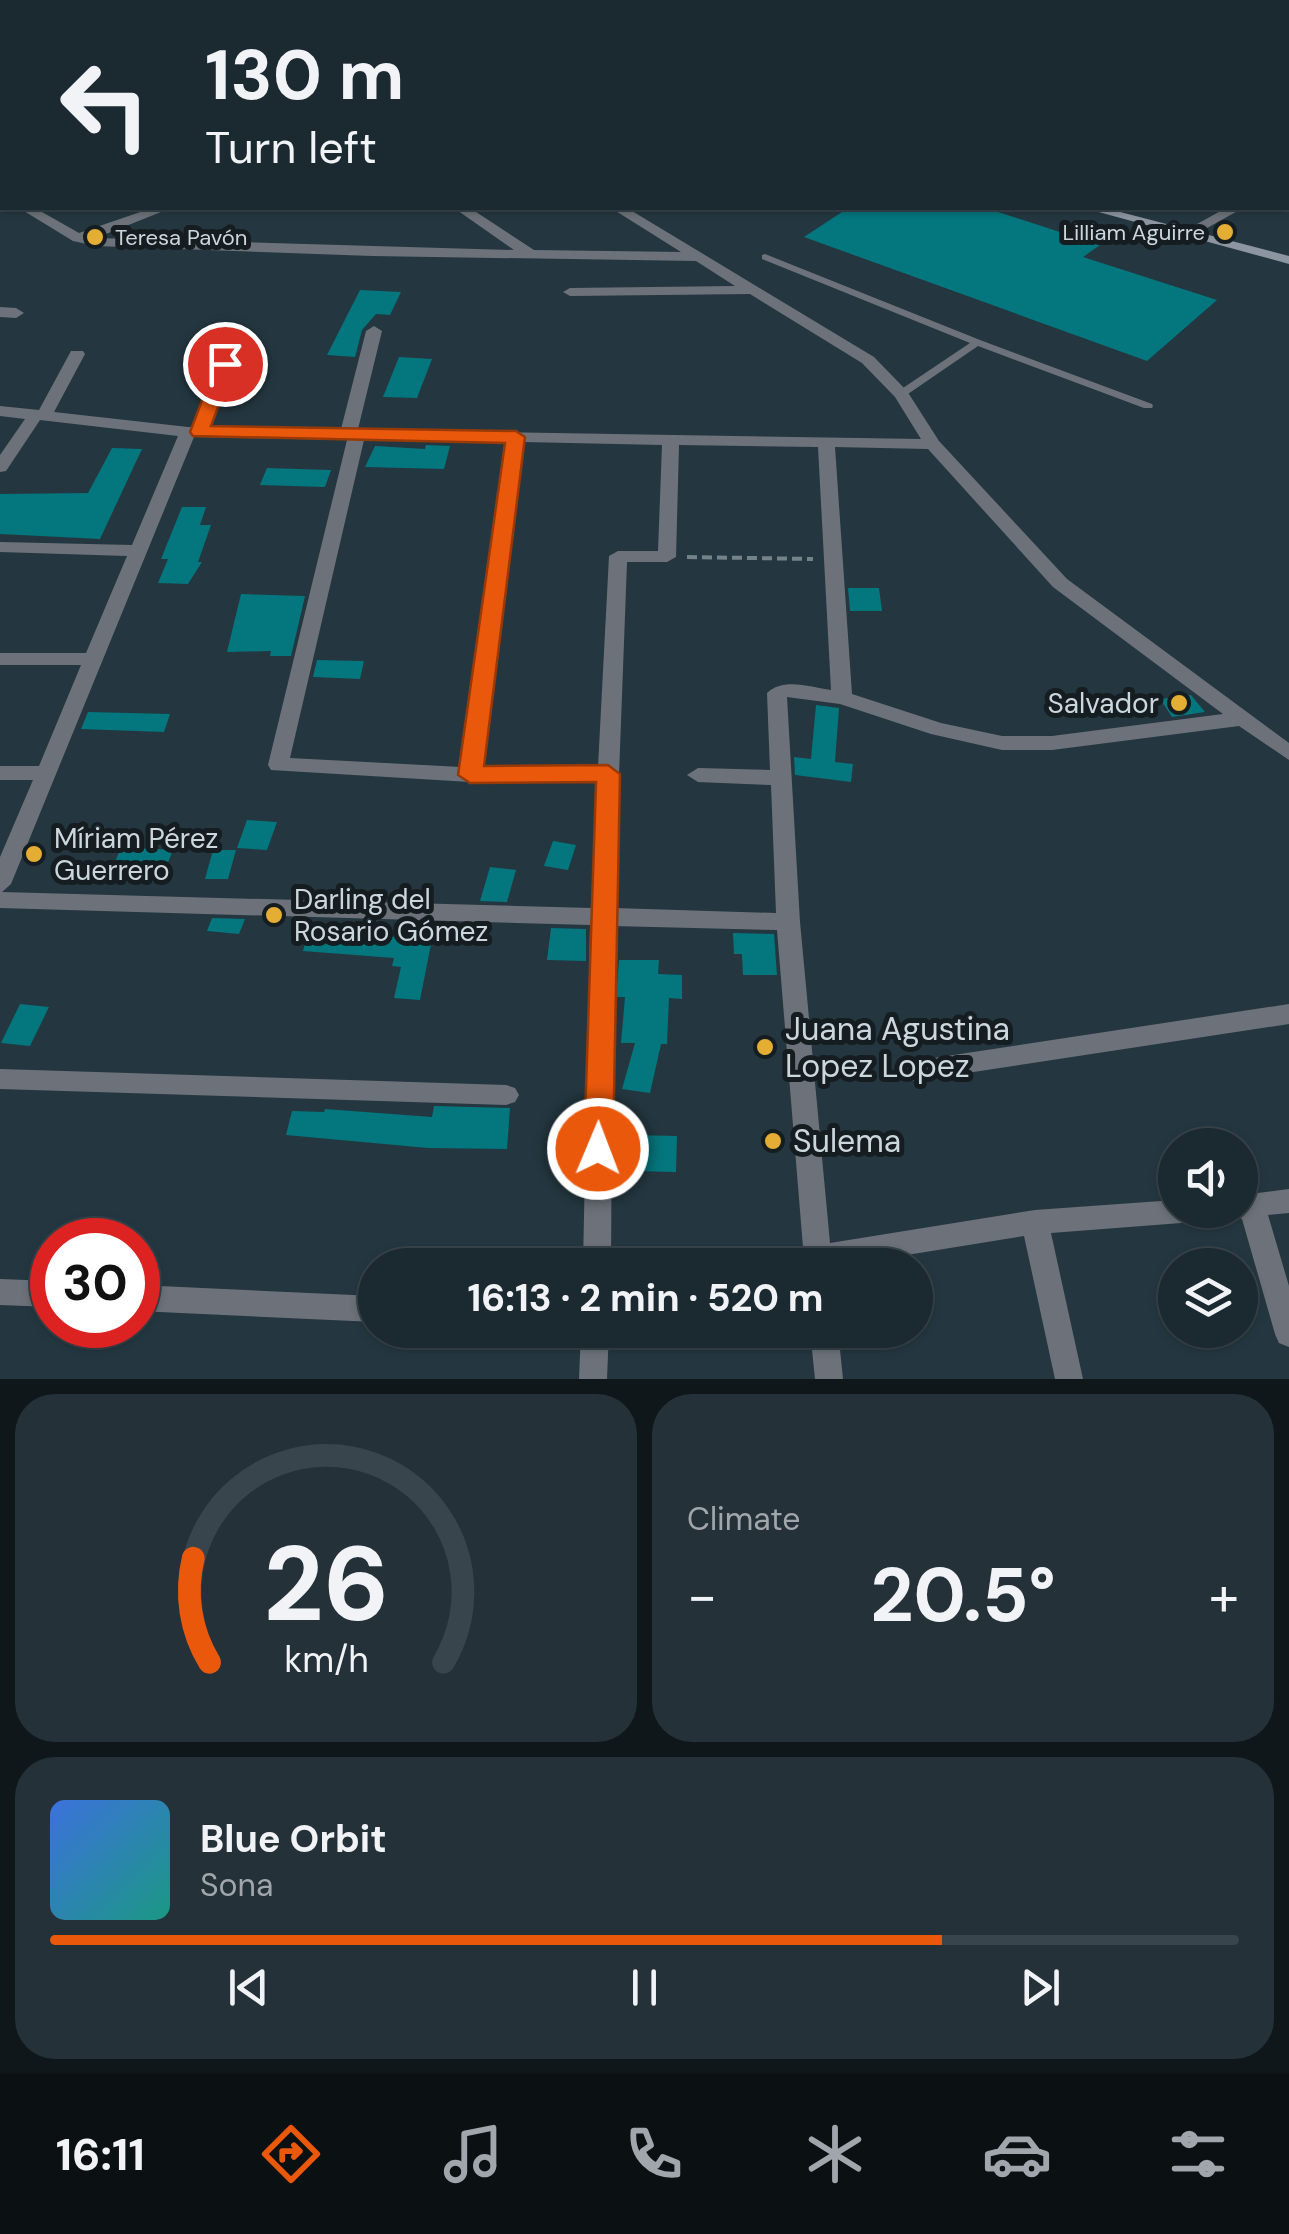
<!DOCTYPE html>
<html lang="en">
<head>
<meta charset="utf-8">
<style>
	:root { --surface:#1b2930; --page:#243138; --text:#f1f3f6; --muted:#a0a6ab; --line:#39454c; --accent:#ea580c }
	body { margin:0; font-family:"DM Sans",sans-serif; background:var(--page); color:var(--text); height:100vh; display:flex; flex-direction:column; font-size:38px; white-space:nowrap }
	* { box-sizing:border-box; margin:0 }
	p { font-size:32px; color:var(--muted) }
	.icon { flex:none; width:55px; height:55px; fill:none; stroke:currentColor; stroke-width:2; stroke-linecap:round; stroke-linejoin:round }
	.map { position:relative; height:1379px; overflow:hidden }
	.drawer { display:flex; flex-direction:column; gap:15px; padding:15px; background:#0f171a; flex:1 }
	.drawer>* { flex:none }
	.top-card { position:absolute; left:0px; top:0px; width:1290px; height:210px; box-shadow:0 2px 8px #0004,0 0 0 2px var(--line); background:#1b2930; color:var(--text); overflow:hidden }
	.buttons { position:absolute; left:1158px; top:1128px; display:grid; gap:20px }
	.buttons a { display:grid; place-items:center; width:100px; height:100px; border-radius:50%; background:var(--surface); box-shadow:0 2px 8px #0004,0 0 0 2px var(--line); font-size:50px }
	.speed { position:absolute; left:30px; top:1218px; display:flex; gap:20px; font-size:50px; font-weight:700; text-align:center }
	.speed>* { display:grid; place-content:center; width:130px; height:130px; border-radius:50%; background:var(--surface); box-shadow:0 2px 8px #0004,0 0 0 2px var(--line); line-height:1 }
	.speed .limit { border:15px solid #d22; background:#fff; color:#111 }
	.pin { position:absolute; display:grid; place-items:center; width:85px; height:85px; color:#fff; margin:-42px; border:5px solid #fff; border-radius:50%; box-shadow:0 2px 10px #0007 }
	.me { position:absolute; width:110px; margin:-55px; rotate:1deg; stroke-linejoin:round; filter:drop-shadow(0 0 8px #0008) }
	.turn { display:flex; align-items:center; gap:35px; height:210px; padding:0 40px; font-size:45px }
	.turn .icon { width:130px; height:130px; stroke-width:2.5 }
	.turn b { display:block; font-size:70px; line-height:85px }
	.big { font-size:75px; font-weight:700; line-height:1.1 }
	.drawer .widget { flex:1; display:flex; flex-direction:column; justify-content:center; gap:15px; min-width:0; padding:0 35px; border-radius:40px; background:var(--page) }
	.drawer .dial { align-items:center; gap:0 }
	.dial svg { height:260px; overflow:visible; fill:none; stroke:var(--line); stroke-width:7; stroke-linecap:round; text-anchor:middle }
	.dial text { fill:var(--text); stroke:none }
	.song { display:flex; align-items:center; gap:30px }
	.cover { width:120px; height:120px; border-radius:15px; background:linear-gradient(135deg,hsl(220 70% 55%),hsl(170 70% 35%)) }
	.played { height:10px; border-radius:5px; background:linear-gradient(90deg,var(--accent) 75%,var(--line) 75%) }
	.keys { display:flex; justify-content:space-around; direction:ltr }
	.heat { display:flex; justify-content:space-between; align-items:center; font-size:55px; direction:ltr }
	.drawer .tiles { flex:1; display:grid; gap:15px; grid-template-columns:1fr 1fr }
	.widget:last-child { grid-column:span 2 }
	.trip { position:absolute; left:358px; top:1248px; width:575px; height:100px; border-radius:50px; background:var(--surface); box-shadow:0 2px 8px #0004,0 0 0 2px var(--line); font-weight:700; line-height:100px; text-align:center }
	.tab-bar { display:flex; height:160px; justify-content:space-around; align-items:center; background:#0b1013; color:var(--muted) }
	.tab-bar .icon { width:70px; height:70px }
	.tab-bar .active { color:var(--accent) }
	.tab-bar b { font-size:45px; color:var(--text) }
	.map>svg:first-child { display:block }
</style>
</head>
<body>
<div class="map">
<svg width="1289" height="1379" viewBox="0 0 1289 1379">
	<rect width="100%" height="100%" fill="#243740"/>
	<g fill="none" stroke-linecap="round" stroke-linejoin="round">
		<path stroke="#211445" stroke-width="4" d="M138,2L153,0"/>
	</g>
	<path fill="#04767d" d="M848,208H986L1100,245L1083,257L1217,300L1147,361L804,237Z
		M360,290L401,292L390,315L376,314L362,330L355,357L327,355Z
		M399,357L432,359L417,398L383,397Z
		M426,445L450,446L444,469L365,467L375,446L425,449Z
		M112,448L142,449L100,539L0,534V494L88,493Z
		M267,468L331,470L325,487L260,485Z
		M182,507H206L200,525H211L198,562H202L188,584L158,583L168,559H161Z
		M848,588H879L882,611H850Z
		M241,594L305,596L291,656H270L271,651L227,652Z
		M317,660L364,661L360,679L313,677Z
		M1191,695L1205,712L1172,717L1160,699Z
		M816,705L839,708L835,762L853,764L851,782L795,775L794,757L811,759Z
		M88,712L170,714L164,732L81,729Z
		M247,820L277,822L267,850L237,848Z
		M553,841L576,845L568,870L544,866Z
		M121,847L173,850L160,882H107Z
		M213,850H236L228,879H205Z
		M490,867L516,870L507,902L480,901Z
		M212,918L245,919L239,934L207,931Z
		M402,923L435,924L420,1000L394,998L401,967L392,966L394,958L303,951L308,932L399,937Z
		M551,928L586,929V961L547,960Z
		M733,933L774,934L777,975H743L742,954H734Z
		M619,960H659L658,974L682,975V999L669,998L667,1044H661L650,1093L622,1089L635,1043H621L625,997H616Z
		M20,1004L49,1007L30,1046L1,1043Z
		M434,1106L510,1108L507,1149L428,1148L286,1135L292,1111L324,1112L325,1109L432,1117Z
		M633,1135L677,1136L676,1172L631,1171Z"/>
	<g fill="none" stroke-linecap="round" stroke-linejoin="round">
		<path stroke="#74838a" stroke-width="4" stroke-dasharray="10 5" stroke-linecap="butt" d="M687,557L813,559"/>
		<path fill="#6d727a" fill-rule="evenodd" d="M596,0H607L610,2H601Z
			M765,254L980,340L1152,404L1153,406L1152,408H1144L978,346L905,396H897V392L970,343L762,259V255Z"/>
		<path fill="#6d727a" fill-rule="evenodd" d="M318,0H333L335,2H320Z
			M0,64L2,65V71L0,72Z
			M0,119L2,120V129L0,128Z
			M1288,176H1289V184H1288Z
			M19,208H35L79,233L152,208H171L96,238L514,250L454,208H470L534,250L681,252L611,208H627L874,357L907,391L939,441L1067,579L1289,743V760L1239,726L1052,750H1002L931,734L840,704L787,697L800,922L830,1243L1035,1210L1175,1200V1210H1207L1203,1218L1194,1222L1051,1233L1083,1379H1055L1024,1236L845,1265H756L760,1256L803,1247L777,930L613,926L611,1265H583L590,925L0,908V857L33,780H0V766H39L81,665H0V653H86L127,556L0,552V542L132,545L178,436L40,420L6,471L0,472V455L25,419L0,416V406L39,410L71,351H83L85,354L54,412L188,427H194L217,364L225,359L233,364L210,427L341,429L366,331L374,326L382,331L358,429L360,430L921,439L895,397L862,363L750,294L570,296L563,292L570,288L735,286L696,261L372,256L96,246L73,241ZM194,437L347,440L268,765L271,770L470,782L597,781L591,908L2,892L11,884ZM364,440L507,442L461,767L290,758ZM524,442L662,445L658,551H618L609,556L598,767L482,768ZM679,445L818,447L831,690C811,687 783,677 767,693L770,770L698,768L687,775L698,782L771,785L776,913L614,908L627,562H667L676,557ZM835,447L928,449L1053,587L1223,714L1052,736H1002L941,723L852,694Z
			M1226,208H1243L1191,237L1179,234Z
			M0,307L16,308L24,313L16,318L0,317Z
			M1289,1004V1024L914,1081L905,1078L902,1071L905,1064L914,1061Z
			M0,1069L506,1085L515,1088L519,1095L515,1102L506,1105L0,1089Z
			M1289,1189V1213L1268,1215L1289,1286V1347L1279,1343L1275,1334L1242,1219L1232,1215L1229,1210H1240L1241,1195Z
			M0,1279L52,1281V1307L0,1305Z
			M138,1285L375,1296V1322L138,1311Z
			M581,1330H609L607,1379H579Z
			M810,1330H838L843,1379H815Z"/>
		<path fill="#8d95a1" fill-rule="evenodd" d="M1191,0H1214L1216,2H1194Z
			M1288,16H1289V22H1288Z
			M1084,208H1105L1289,256V264Z"/>
		<path stroke="#bcc7da" stroke-width="30" d="M554,2L561,0
			M0,194L2,193"/>
	</g>
	<path fill="#ea580c" stroke="#983908" stroke-width="2.5" d="M225,359L234,364L211,426L516,431L525,437L484,766L608,765L620,774L613,1149L609,1158L598,1162L588,1158L584,1149L596,782L470,783L458,775L505,443L193,436L190,432L216,364Z"/>
	<g fill="#e4ae35" stroke="#151d21" stroke-width="4">
		<circle cx="1225" cy="232" r="10"/>
		<circle cx="95" cy="237" r="10"/>
		<circle cx="1179" cy="703" r="10"/>
		<circle cx="34" cy="854" r="10"/>
		<circle cx="274" cy="915" r="10"/>
		<circle cx="765" cy="1047" r="10"/>
		<circle cx="773" cy="1141" r="10"/>
	</g>
	<g text-anchor="middle" dominant-baseline="central" stroke-width="10" stroke-linejoin="round" paint-order="stroke">
		<g font-size="22" fill="#ccd7dd" stroke="#151d21" text-anchor="end">
			<text x="1205" y="232">Lilliam Aguirre</text>
			<text x="115" y="237" text-anchor="start">Teresa Pavón</text>
		</g>
		<g font-size="28" fill="#ccd7dd" stroke="#151d21" text-anchor="start">
			<text x="1159" y="703" text-anchor="end">Salvador</text>
			<text x="54" y="838">Míriam Pérez<tspan x="54" dy="32">Guerrero</tspan></text>
			<text x="294" y="899">Darling del<tspan x="294" dy="32">Rosario Gómez</tspan></text>
		</g>
		<g font-size="32" fill="#ccd7dd" stroke="#151d21" text-anchor="start">
			<text x="785" y="1029">Juana Agustina<tspan x="785" dy="37">Lopez Lopez</tspan></text>
			<text x="793" y="1141">Sulema</text>
		</g>
	</g>
</svg>
<div class="buttons">
<a><svg class="icon" aria-label="sound" viewBox="0 0 24 24"><path d="M4 9h4l5-4v14l-5-4H4zM17 9q2 3 0 6"/></svg></a>
<a><svg class="icon" aria-label="layers" viewBox="0 0 24 24"><path d="M12 4l9 5-9 5-9-5zM3 14l9 5 9-5"/></svg></a>
</div>
<div class="speed"><div class="limit">30</div></div>
<div class="pin" style="left:225px;top:364px;background:#d93025"><svg class="icon" aria-label="arrive" viewBox="0 0 24 24"><path d="M6 21V4h12l-3 4 3 4H6"/></svg></div>
<svg class="me" style="left:598px;top:1149px" viewBox="-20 -20 40 40"><circle r="17" fill="#ea580c" stroke="#fff" stroke-width="3"/><path d="M0-11L8 9 0 5-8 9z" fill="#fff"/></svg>
<div class="trip">16:13 · 2 min · 520 m</div>
<div class="top-card">
<div class="turn"><svg class="icon" aria-label="left" viewBox="0 0 24 24"><path d="M17 20v-9H6M10 6l-5 5 5 5"/></svg><div><b>130 m</b>Turn left</div></div>
</div>
</div>
<section class="drawer">
<div class="tiles">
<div class="widget dial"><svg viewBox="0 0 100 80">
<path d="M14 69A42 42 0 1 1 86 69"/>
<path d="M14 69A42 42 0 0 1 9 37" stroke="#ea580c"/>
<text x="50" y="56" font-size="32" font-weight="700">26</text>
<text x="50" y="72" font-size="11">km/h</text>
</svg></div>
<div class="widget"><p>Climate</p>
<div class="heat"><a>−</a><b class="big">20.5°</b><a>+</a></div>
</div>
<div class="widget">
<div class="song"><i class="cover"></i><div><b>Blue Orbit</b><p>Sona</p></div></div>
<div class="played"></div>
<div class="keys"><svg class="icon" aria-label="previous" viewBox="0 0 24 24"><path d="M18 5L8 12l10 7zM5 5v14"/></svg><svg class="icon" aria-label="pause" viewBox="0 0 24 24"><path d="M8 5v14M16 5v14"/></svg><svg class="icon" aria-label="next" viewBox="0 0 24 24"><path d="M6 5l10 7-10 7zM19 5v14"/></svg></div>
</div>
</div>
</section>
<nav class="tab-bar">
<b>16:11</b>
<svg class="icon active" aria-label="directions" viewBox="0 0 24 24"><path d="M12 3l9 9-9 9-9-9zM9 14v-3h6M13 9l2 2-2 2"/></svg>
<svg class="icon" aria-label="music" viewBox="0 0 24 24"><path d="M9 18V5l10-2v13"/><circle cx="6" cy="18" r="3"/><circle cx="16" cy="16" r="3"/></svg>
<svg class="icon" aria-label="phone" viewBox="0 0 24 24"><path d="M5 4h4l2 5-3 2q2 4 5 5l2-3 5 2v4C11 20 4 13 5 4z"/></svg>
<svg class="icon" aria-label="climate" viewBox="0 0 24 24"><path d="M12 3v18M4 7l16 10M4 17L20 7"/></svg>
<svg class="icon" aria-label="car" viewBox="0 0 24 24"><path d="M5 17H2v-5l4-1 3-4h7l3 4 3 1v5h-3M9 17h6M6 11h13"/><circle cx="7" cy="17" r="2"/><circle cx="17" cy="17" r="2"/></svg>
<svg class="icon" aria-label="filters" viewBox="0 0 24 24"><path d="M4 7h16M4 17h16"/><circle cx="9" cy="7" r="2"/><circle cx="15" cy="17" r="2"/></svg>
</nav>
</body>
</html>
